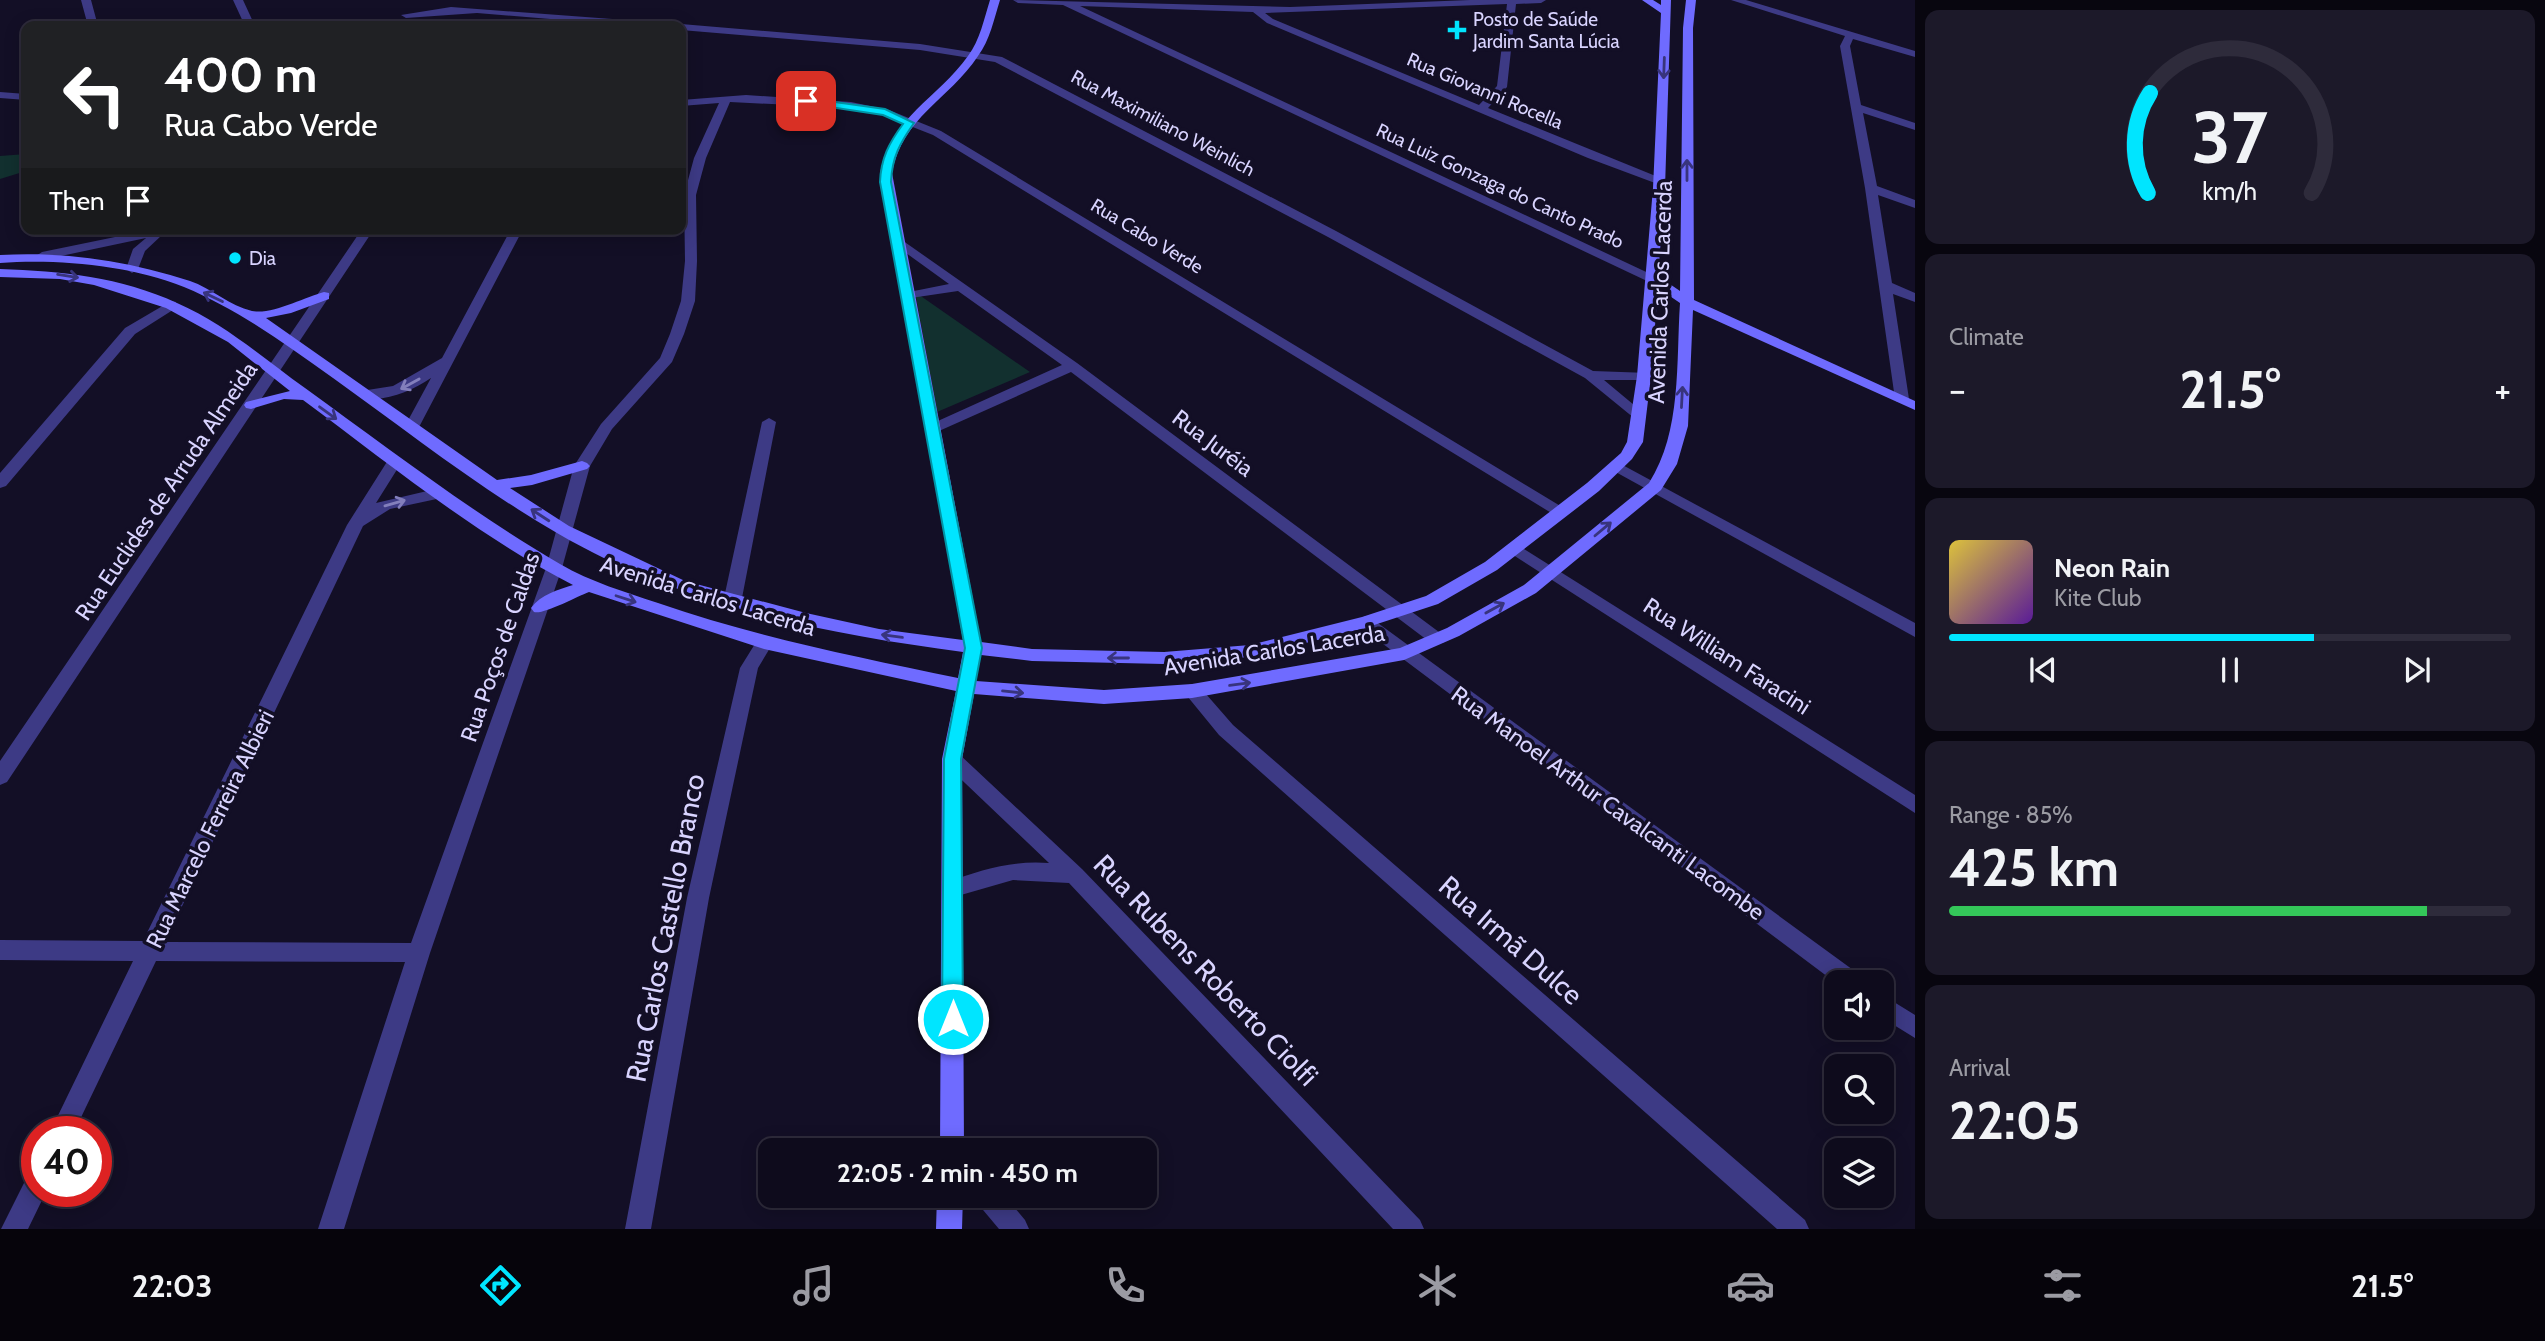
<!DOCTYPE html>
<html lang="en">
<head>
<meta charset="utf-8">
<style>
	:root { --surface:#0e0b1c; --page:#1c1929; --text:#f1f3f6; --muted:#9b9ba3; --line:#2e2b3b; --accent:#00e5ff }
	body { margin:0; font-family:Cabin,sans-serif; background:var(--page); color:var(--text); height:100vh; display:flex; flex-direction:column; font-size:26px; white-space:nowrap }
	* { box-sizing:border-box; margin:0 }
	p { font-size:23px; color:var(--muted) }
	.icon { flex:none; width:38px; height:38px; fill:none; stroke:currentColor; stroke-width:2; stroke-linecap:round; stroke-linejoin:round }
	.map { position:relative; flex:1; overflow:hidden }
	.side { display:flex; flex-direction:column; gap:10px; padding:10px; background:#08060f; width:630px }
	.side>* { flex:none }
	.banner { position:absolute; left:21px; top:21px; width:665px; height:214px; border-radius:14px; box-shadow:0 4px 18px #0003,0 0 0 2px var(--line); background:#202124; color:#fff; overflow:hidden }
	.controls { position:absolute; left:1824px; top:970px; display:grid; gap:14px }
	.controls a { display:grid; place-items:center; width:70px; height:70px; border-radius:14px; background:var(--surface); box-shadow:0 4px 18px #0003,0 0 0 2px var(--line); font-size:35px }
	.speed { position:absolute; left:21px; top:1116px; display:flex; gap:14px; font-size:35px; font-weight:700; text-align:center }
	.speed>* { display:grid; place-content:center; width:91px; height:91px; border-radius:50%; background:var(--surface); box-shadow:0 4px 18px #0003,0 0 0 2px var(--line); line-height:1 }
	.speed .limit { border:10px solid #d22; background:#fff; color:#111 }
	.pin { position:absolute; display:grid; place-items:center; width:60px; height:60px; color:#fff; margin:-30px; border-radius:14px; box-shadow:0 4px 10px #0006 }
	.me { position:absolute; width:77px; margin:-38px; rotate:0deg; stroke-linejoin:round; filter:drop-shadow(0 0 5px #0008) }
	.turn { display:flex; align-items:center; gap:24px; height:147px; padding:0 28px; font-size:32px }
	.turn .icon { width:91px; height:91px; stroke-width:2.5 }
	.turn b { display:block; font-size:49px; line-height:60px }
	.then { display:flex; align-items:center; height:66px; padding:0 28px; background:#0003; gap:14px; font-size:26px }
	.big { font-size:52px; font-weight:800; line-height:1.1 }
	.side .widget { flex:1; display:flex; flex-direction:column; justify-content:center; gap:10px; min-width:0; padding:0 24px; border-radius:14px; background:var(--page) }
	.side .dial { align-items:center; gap:0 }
	.dial svg { height:182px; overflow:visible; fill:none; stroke:var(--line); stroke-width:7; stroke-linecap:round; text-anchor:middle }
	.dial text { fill:var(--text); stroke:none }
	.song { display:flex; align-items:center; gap:21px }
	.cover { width:84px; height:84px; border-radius:10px; background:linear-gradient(135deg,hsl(50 70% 55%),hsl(270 70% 35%)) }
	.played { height:7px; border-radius:4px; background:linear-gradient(90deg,var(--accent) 65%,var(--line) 65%) }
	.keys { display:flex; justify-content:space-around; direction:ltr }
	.heat { display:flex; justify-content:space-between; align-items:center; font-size:38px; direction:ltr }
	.charge { height:10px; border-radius:5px; background:linear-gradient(90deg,#34c759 85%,var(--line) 0) }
	.trip { position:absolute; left:758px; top:1138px; width:399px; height:70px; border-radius:14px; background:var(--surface); box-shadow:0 4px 18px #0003,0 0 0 2px var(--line); font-weight:800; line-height:70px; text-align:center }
	.tab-bar { display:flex; height:112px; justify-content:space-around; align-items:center; background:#06040b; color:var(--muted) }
	.tab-bar .icon { width:49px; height:49px }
	.tab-bar .selected { color:var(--accent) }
	.tab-bar b { font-size:32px; color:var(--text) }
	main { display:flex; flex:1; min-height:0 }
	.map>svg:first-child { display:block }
</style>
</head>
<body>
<main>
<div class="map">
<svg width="1915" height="1229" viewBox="0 0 1915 1229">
	<rect width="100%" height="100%" fill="#130f26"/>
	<path fill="#12302f" d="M26,154V171L0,179V156Z
		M915,292L1030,372L937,412Z"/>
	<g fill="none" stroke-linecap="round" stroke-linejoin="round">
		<path fill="#3d3a85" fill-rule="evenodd" d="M81,0H91L98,26H88Z
			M233,0H243L255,26H245Z
			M1013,0L1290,7L1470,0H1546L1541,3L1516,4L1507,87L1488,108L1663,179V183H1655L1588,158L1267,23L1253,12L1080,6L1659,278L1652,282L1647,281L1063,5L1018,3ZM1507,4L1497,86L1479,105L1273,19L1265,13Z
			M1731,0H1746L1915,51V57L1853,39L1850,46L1861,105L1915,123V130L1863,113L1877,186L1915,200V208L1878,195L1892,283L1915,293V302L1893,294L1909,399L1907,402H1897L1895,399L1865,188L1840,46L1845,36Z
			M451,7L666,23L671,26H635L477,13L406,18L401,15Z
			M681,24L920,44L1002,57L1336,231L1593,371L1649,373L1651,376L1644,380H1604L1646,415L1639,419L1634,418L1585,378L1328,237L995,62L920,50L681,30V26H677Z
			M0,92L26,94V100L0,98Z
			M746,95L851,102L889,110L941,131L1567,510L1559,515L1553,514L933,135L882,115L851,108L730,102L706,158L696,195L697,261L695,301L684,334L672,362L612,429L590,466L562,568L430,953L344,1229H318L405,962L156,961L74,1132H50L133,961L0,960V940L143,941L347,525L390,457L395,455L403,460L376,503L440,488L448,493L446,497L390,509L363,526L165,942L411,943L546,568L574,466L601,424L660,358L670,334L681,301L685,261L684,195L694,158L719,103L681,106V100Z
			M154,229H179L162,235L145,251L138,269L132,273L126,269L133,249L146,238L42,260L36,256L42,252Z
			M362,229H374L7,782L0,785V761Z
			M511,229H523L418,429L413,431L405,426L431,378C411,391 386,403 361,397L359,394L361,391L393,386L442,358Z
			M899,238L1077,363L1443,635L1446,639L1443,643H1431L1071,372L939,431H929L926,428L929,425L1062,365L958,291L904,299V293L949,284L895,245V239Z
			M171,301L176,302V308L135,334L6,486L0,488V473L125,328Z
			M769,418L776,422L742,598L733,604L724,598L762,422Z
			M1617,462L1915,623V637L1612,470L1609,467Z
			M1513,542L1915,795V813L1507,551L1505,547Z
			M1365,616L1371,618L1860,975L1863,982L1836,983L1359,626L1356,622Z
			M764,637L770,639L773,643L758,668L709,898L651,1229H625L687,898L740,668L758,639Z
			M1192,684L1199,686L1233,725L1805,1220L1809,1229H1777L1219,735L1183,691L1185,686Z
			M952,752L959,754L1082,869L1420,1220L1424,1229H1393L1069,883L1013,880L954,897L947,894L943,888L947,882C981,870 1012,860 1049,863L945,764L942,759L945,754Z
			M1881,994L1915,1015V1038L1881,1017Z
			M37,1172V1192H46L28,1229H1L28,1175Z
			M975,1195H1004L1025,1220L1029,1229H999L978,1204Z"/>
		<path fill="#6f6bff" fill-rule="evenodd" d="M990,0H1000C994,19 990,40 978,56C949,100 902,117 892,173L981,642L1032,649L1164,652L1250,645L1362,617L1426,596L1485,562L1587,483L1621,453L1627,442L1637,376L1653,188L1661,13L1642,0H1653L1661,5V0H1671L1665,188L1658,276L1680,291L1683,28L1686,0H1696L1693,28L1694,300L1915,401V410L1693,310L1688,426L1677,464L1661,490L1536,593L1459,636L1404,660L1192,698L1104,704L974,694L962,759L964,1150H940L942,759L956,691L764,649L589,592C576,597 543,615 534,612L531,608C541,594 558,590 573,585C478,536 389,464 303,400L284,399L251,409L246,408L244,405L246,402L290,391L228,342L166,308L94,285L60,279L0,277V269C61,271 121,277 177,303C225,324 263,358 305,388C388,448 471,512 560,564C591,582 625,592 658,603C756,637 857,657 958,678L963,652C824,634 680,605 557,533C479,488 407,431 333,378C285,344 239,310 184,287C129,265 58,259 0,263V255C64,251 129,261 190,281C211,288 230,306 252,311C272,315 305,297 324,292L329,293V299L291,313L266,318L497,480L531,475L582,461L587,463L590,466L587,469L532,485L510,488L569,526L685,581L806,613L879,629L963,640L880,173C892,116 937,99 968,56C980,40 984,19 990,0ZM1658,288L1680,303C1676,363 1682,431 1649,483L1524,585L1447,628L1400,648L1192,684L1104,690L976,681L981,655L1032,661L1164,664L1250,657L1365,628L1438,604L1497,570L1599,491L1632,459L1643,442L1651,376Z
			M937,1195H963L962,1229H936Z"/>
	</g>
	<defs><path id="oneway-shaft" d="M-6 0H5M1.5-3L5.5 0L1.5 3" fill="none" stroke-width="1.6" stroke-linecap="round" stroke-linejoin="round" transform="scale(1.75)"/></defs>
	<g stroke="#38347d">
		<use href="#oneway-shaft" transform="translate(1664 68) rotate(92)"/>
		<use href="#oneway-shaft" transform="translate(1687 170) rotate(-90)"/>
		<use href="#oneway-shaft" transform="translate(68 276) rotate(9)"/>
		<use href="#oneway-shaft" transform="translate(213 297) rotate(-154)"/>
		<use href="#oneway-shaft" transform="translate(1682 397) rotate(-87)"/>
		<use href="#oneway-shaft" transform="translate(328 413) rotate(36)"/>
		<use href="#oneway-shaft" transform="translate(540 515) rotate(-147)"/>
		<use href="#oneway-shaft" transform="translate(1603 529) rotate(-40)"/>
		<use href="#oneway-shaft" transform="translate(626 599) rotate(18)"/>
		<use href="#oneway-shaft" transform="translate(1495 608) rotate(-29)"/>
		<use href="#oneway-shaft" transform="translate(892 636) rotate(-172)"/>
		<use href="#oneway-shaft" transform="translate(1118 658) rotate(180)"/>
		<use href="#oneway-shaft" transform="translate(1240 684) rotate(-8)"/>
		<use href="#oneway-shaft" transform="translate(1013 692) rotate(6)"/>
	</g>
	<g stroke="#837fbc">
		<use href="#oneway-shaft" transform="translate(410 384) rotate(151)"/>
		<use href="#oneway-shaft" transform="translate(395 503) rotate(-16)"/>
	</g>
	<path fill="#00e5ff" stroke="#0095a6" stroke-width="2" d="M806,98L885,109L914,123C900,143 892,157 891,182L982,648L961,759L963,1019L960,1025L953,1028L946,1025L942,1019L944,759L965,648L880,182C881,158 889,143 903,124L883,115L803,103V99Z"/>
	<g fill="#00e5ff" stroke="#130f26" stroke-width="2.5">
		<path d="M1453.5 19.5h7v7h7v7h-7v7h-7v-7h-7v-7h7z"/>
		<circle cx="235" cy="258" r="7"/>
	</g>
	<g text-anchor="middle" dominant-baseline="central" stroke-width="7" stroke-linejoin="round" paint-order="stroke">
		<g font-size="19" fill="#d9d4ff" stroke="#130f26" text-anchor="start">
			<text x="1473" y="19">Posto de Saúde<tspan x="1473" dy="22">Jardim Santa Lúcia</tspan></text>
			<text x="249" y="258">Dia</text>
		</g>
		<g font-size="19" fill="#d9d4ff" stroke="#130f26">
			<text transform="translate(1485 91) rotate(23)">Rua Giovanni Rocella</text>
			<text transform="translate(1163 123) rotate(28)">Rua Maximiliano Weinlich</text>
			<text transform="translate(1500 186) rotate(25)">Rua Luiz Gonzaga do Canto Prado</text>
			<text transform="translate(1147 236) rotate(31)">Rua Cabo Verde</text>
		</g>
		<g font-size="23" fill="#d9d4ff" stroke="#130f26">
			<text transform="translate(1660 292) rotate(-88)">Avenida Carlos Lacerda</text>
			<text transform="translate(1213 443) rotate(37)">Rua Juréia</text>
			<text transform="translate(166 491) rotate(-56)">Rua Euclides de Arruda Almeida</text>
			<text transform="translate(708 596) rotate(17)">Avenida Carlos Lacerda</text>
			<text transform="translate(500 647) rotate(-71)">Rua Poços de Caldas</text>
			<text transform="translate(1274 650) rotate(-9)">Avenida Carlos Lacerda</text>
			<text transform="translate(1727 656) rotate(33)">Rua William Faracini</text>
			<text transform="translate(1608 803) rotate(36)">Rua Manoel Arthur Cavalcanti Lacombe</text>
			<text transform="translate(210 829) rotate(-64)">Rua Marcelo Ferreira Albieri</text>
		</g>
		<g font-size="28" fill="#d9d4ff" stroke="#130f26">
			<text transform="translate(665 928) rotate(-79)">Rua Carlos Castello Branco</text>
			<text transform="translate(1511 940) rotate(41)">Rua Irmã Dulce</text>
			<text transform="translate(1206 970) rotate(46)">Rua Rubens Roberto Ciolfi</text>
		</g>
	</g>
</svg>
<div class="controls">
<a><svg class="icon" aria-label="sound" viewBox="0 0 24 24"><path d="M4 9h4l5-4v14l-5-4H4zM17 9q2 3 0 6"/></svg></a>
<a><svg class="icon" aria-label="search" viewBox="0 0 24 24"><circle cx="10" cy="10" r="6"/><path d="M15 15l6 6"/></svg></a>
<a><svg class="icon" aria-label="layers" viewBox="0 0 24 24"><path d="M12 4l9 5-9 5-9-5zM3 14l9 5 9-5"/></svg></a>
</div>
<div class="speed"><div class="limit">40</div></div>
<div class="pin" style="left:806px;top:101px;background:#d93025"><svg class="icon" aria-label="arrive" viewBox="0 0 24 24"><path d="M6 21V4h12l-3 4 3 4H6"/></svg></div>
<svg class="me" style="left:953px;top:1019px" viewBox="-20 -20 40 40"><circle r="17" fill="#00e5ff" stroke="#fff" stroke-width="3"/><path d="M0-11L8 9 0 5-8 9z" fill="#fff"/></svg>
<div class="trip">22:05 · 2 min · 450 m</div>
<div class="banner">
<div class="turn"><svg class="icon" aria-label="left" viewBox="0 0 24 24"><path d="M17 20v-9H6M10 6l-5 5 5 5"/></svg><div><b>400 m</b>Rua Cabo Verde</div></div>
<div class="then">Then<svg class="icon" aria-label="arrive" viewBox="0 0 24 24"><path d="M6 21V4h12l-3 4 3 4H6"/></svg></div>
</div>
</div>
<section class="side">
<div class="widget dial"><svg viewBox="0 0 100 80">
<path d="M14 69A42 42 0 1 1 86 69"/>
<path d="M14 69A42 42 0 0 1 15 25" stroke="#00e5ff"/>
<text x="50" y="56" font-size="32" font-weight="700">37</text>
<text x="50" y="72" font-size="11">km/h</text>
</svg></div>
<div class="widget"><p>Climate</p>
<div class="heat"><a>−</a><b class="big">21.5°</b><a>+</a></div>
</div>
<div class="widget">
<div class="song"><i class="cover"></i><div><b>Neon Rain</b><p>Kite Club</p></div></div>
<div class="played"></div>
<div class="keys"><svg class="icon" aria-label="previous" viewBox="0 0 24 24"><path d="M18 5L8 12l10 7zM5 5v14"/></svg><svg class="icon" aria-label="pause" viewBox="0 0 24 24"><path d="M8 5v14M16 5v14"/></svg><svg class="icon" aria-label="next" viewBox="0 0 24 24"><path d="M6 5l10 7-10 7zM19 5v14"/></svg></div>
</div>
<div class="widget"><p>Range · 85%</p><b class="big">425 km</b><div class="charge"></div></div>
<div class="widget"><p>Arrival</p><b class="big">22:05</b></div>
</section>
</main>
<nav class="tab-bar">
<b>22:03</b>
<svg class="icon selected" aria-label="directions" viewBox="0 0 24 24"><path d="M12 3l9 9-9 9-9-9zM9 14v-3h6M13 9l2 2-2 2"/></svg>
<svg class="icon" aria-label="music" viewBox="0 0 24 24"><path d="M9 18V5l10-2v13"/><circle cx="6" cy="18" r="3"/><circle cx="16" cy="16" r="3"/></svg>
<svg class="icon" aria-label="phone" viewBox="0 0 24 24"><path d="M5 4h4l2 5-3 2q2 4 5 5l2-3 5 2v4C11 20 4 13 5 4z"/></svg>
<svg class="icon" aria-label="climate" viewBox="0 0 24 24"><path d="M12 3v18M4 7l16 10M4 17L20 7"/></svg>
<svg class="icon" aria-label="car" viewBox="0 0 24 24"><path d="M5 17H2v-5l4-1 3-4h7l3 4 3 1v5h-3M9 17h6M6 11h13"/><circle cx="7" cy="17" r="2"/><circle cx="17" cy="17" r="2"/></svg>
<svg class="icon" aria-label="filters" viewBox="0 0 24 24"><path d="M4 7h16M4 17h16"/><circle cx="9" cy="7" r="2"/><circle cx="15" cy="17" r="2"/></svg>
<b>21.5°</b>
</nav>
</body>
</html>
